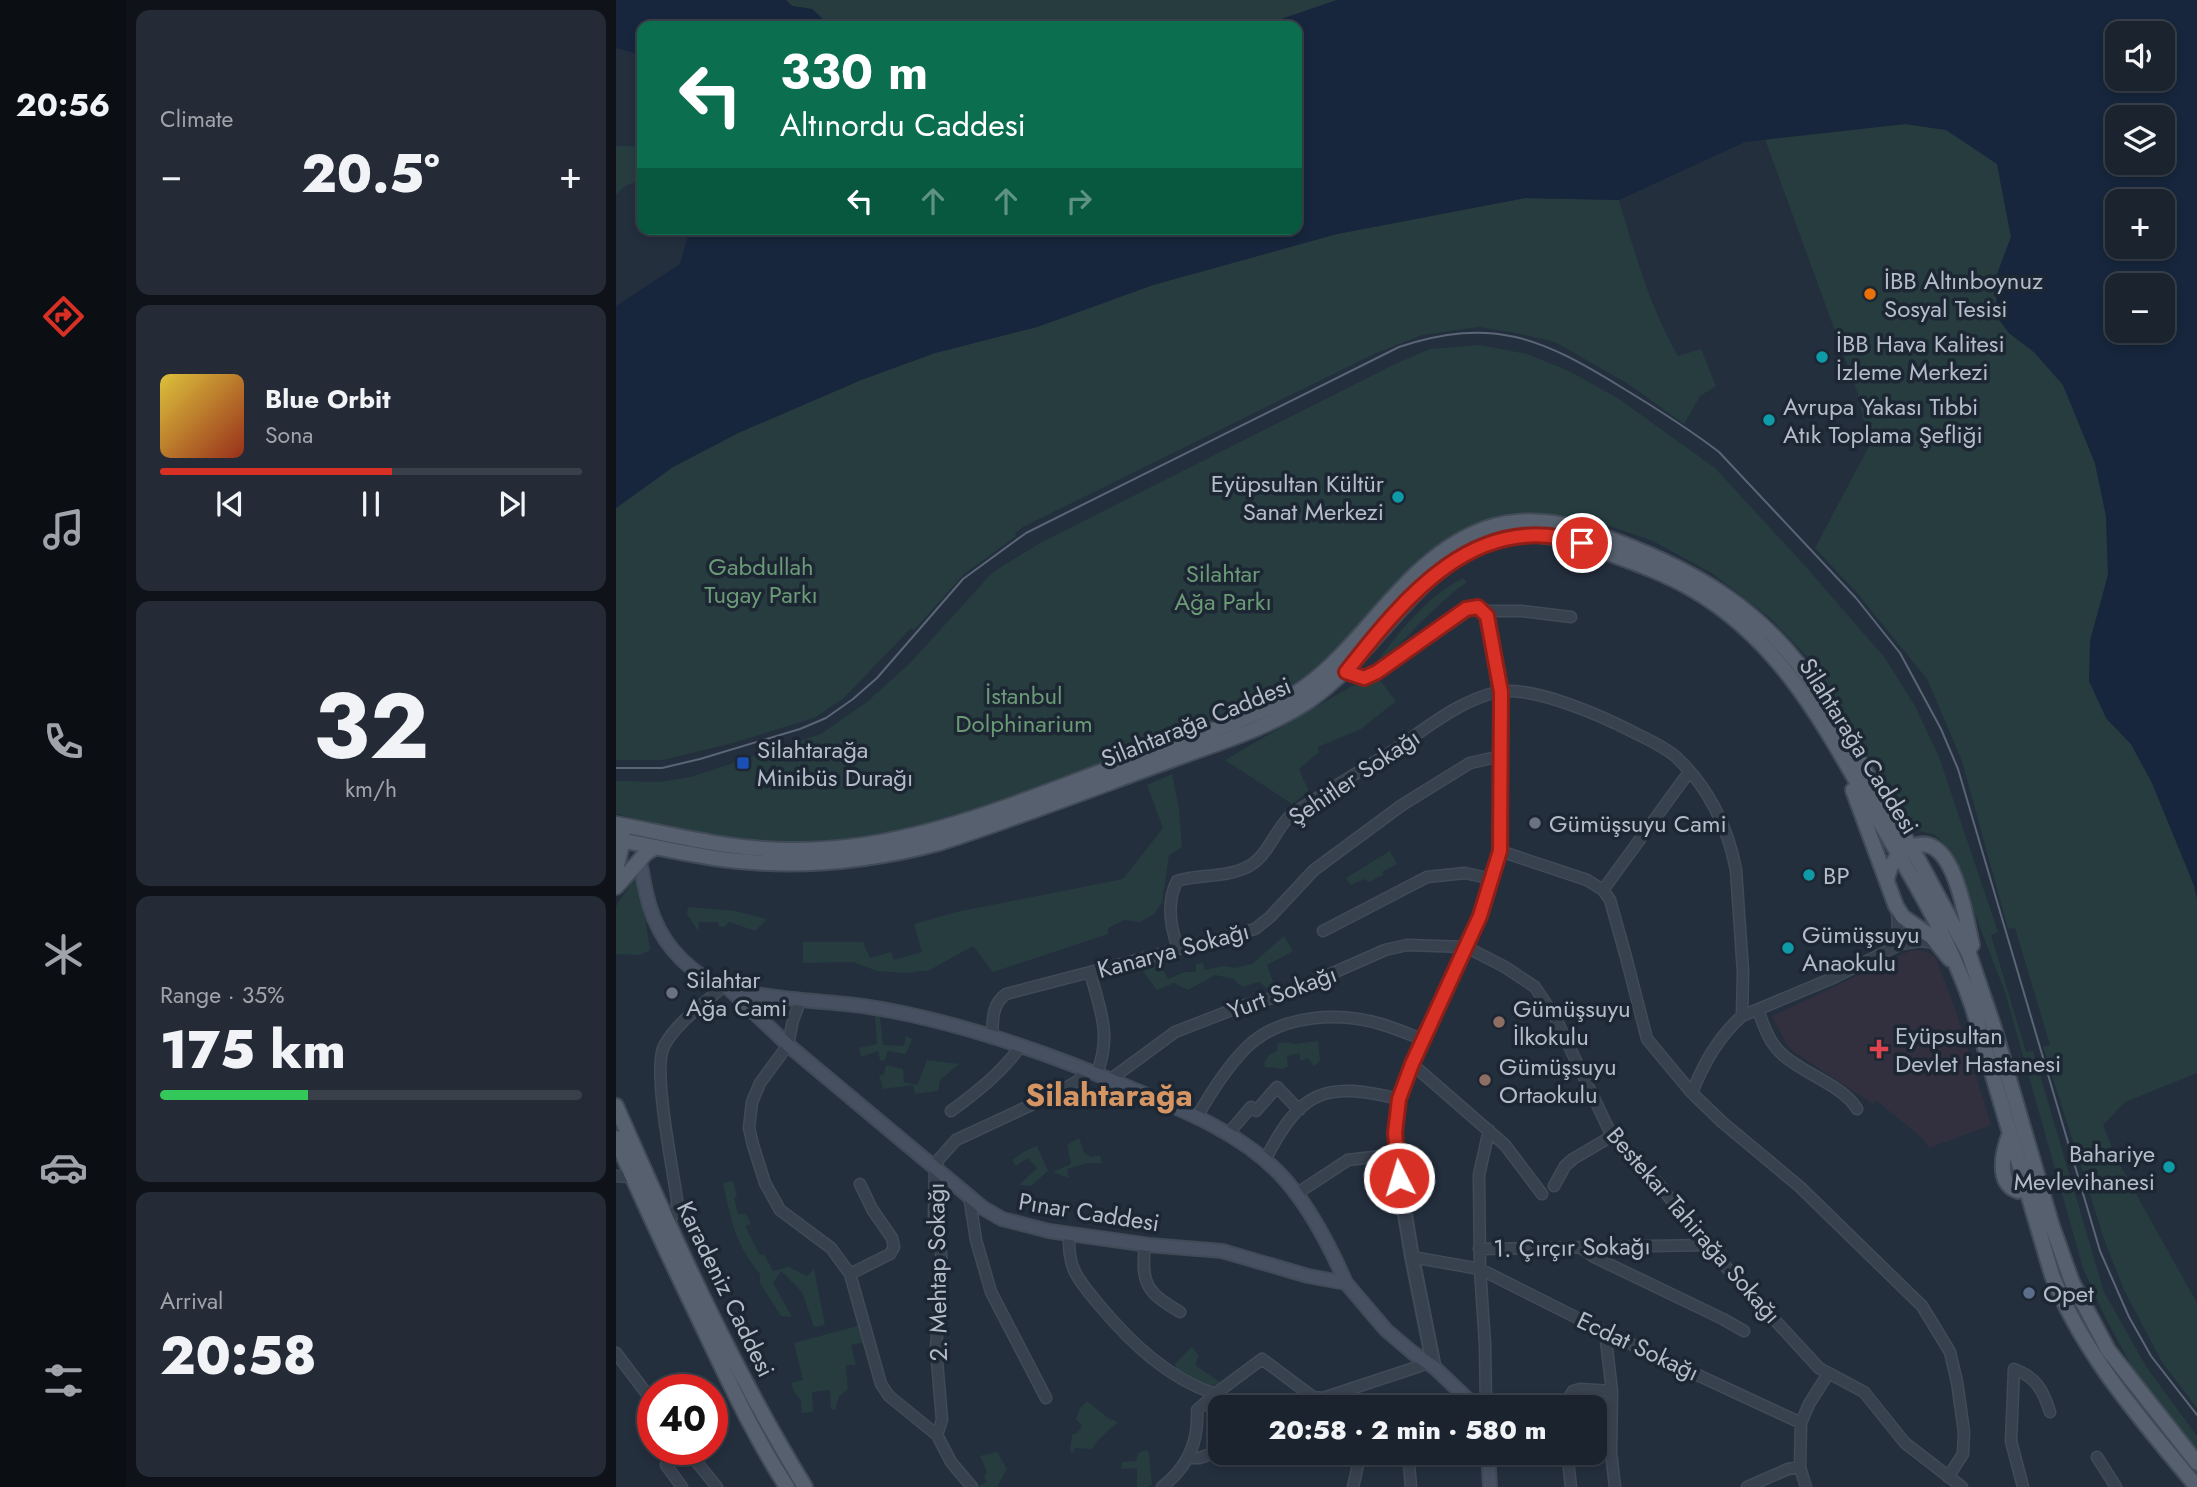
<!DOCTYPE html>
<html lang="en">
<head>
<meta charset="utf-8">
<style>
	:root { --surface:#1b232e; --page:#242b36; --text:#f1f3f6; --muted:#a0a4aa; --line:#39404a; --accent:#d93025 }
	body { margin:0; font-family:Jost,sans-serif; background:var(--page); color:var(--text); height:100vh; display:flex; flex-direction:column; font-size:26px; white-space:nowrap }
	* { box-sizing:border-box; margin:0 }
	p { font-size:23px; color:var(--muted) }
	.icon { flex:none; width:38px; height:38px; fill:none; stroke:currentColor; stroke-width:2; stroke-linecap:round; stroke-linejoin:round }
	.map { position:relative; flex:1; overflow:hidden }
	.side { display:flex; flex-direction:column; gap:10px; padding:10px; background:#0f1319; width:490px }
	.side>* { flex:none }
	.top-card { position:absolute; left:21px; top:21px; width:665px; height:214px; border-radius:14px; box-shadow:0 4px 10px #0003,0 0 0 2px var(--line); background:#0b6e4f; color:#fff; overflow:hidden }
	.tools { position:absolute; left:1489px; top:21px; display:grid; gap:14px }
	.tools a { display:grid; place-items:center; width:70px; height:70px; border-radius:14px; background:var(--surface); box-shadow:0 4px 10px #0003,0 0 0 2px var(--line); font-size:35px }
	.speed { position:absolute; left:21px; top:1374px; display:flex; gap:14px; font-size:35px; font-weight:700; text-align:center }
	.speed>* { display:grid; place-content:center; width:91px; height:91px; border-radius:50%; background:var(--surface); box-shadow:0 4px 10px #0003,0 0 0 2px var(--line); line-height:1 }
	.speed .limit { border:10px solid #d22; background:#fff; color:#111 }
	.pin { position:absolute; display:grid; place-items:center; width:60px; height:60px; color:#fff; margin:-30px; border:4px solid #fff; border-radius:50%; box-shadow:0 2px 7px #0007 }
	.me { position:absolute; width:77px; margin:-38px; rotate:355deg; stroke-linejoin:round; filter:drop-shadow(0 0 5px #0008) }
	.turn { display:flex; align-items:center; gap:24px; height:147px; padding:0 28px; font-size:32px }
	.turn .icon { width:91px; height:91px; stroke-width:2.5 }
	.turn b { display:block; font-size:49px; line-height:60px }
	.lanes { display:flex; align-items:center; height:66px; padding:0 28px; background:#0003; justify-content:center; gap:35px; direction:ltr }
	.lanes .off { opacity:.35 }
	.big { font-size:52px; font-weight:800; line-height:1.1 }
	.side .tile { flex:1; display:flex; flex-direction:column; justify-content:center; gap:10px; min-width:0; padding:0 24px; border-radius:14px; background:var(--page) }
	.side .dial { align-items:center; gap:0 }
	.dial b { font-size:91px; line-height:1 }
	.song { display:flex; align-items:center; gap:21px }
	.cover { width:84px; height:84px; border-radius:10px; background:linear-gradient(135deg,hsl(50 70% 55%),hsl(10 70% 35%)) }
	.played { height:7px; border-radius:4px; background:linear-gradient(90deg,var(--accent) 55%,var(--line) 55%) }
	.keys { display:flex; justify-content:space-around; direction:ltr }
	.heat { display:flex; justify-content:space-between; align-items:center; font-size:38px; direction:ltr }
	.charge { height:10px; border-radius:5px; background:linear-gradient(90deg,#34c759 35%,var(--line) 0) }
	.trip { position:absolute; left:592px; top:1395px; width:399px; height:70px; border-radius:14px; background:var(--surface); box-shadow:0 4px 10px #0003,0 0 0 2px var(--line); font-weight:800; line-height:70px; text-align:center }
	main { display:flex; flex:1; min-height:0 }
	.tab-bar { display:flex; flex-direction:column; width:126px; justify-content:space-around; align-items:center; background:#0b0e12; color:var(--muted) }
	.tab-bar .icon { width:49px; height:49px }
	.tab-bar .current { color:var(--accent) }
	.tab-bar b { font-size:32px; color:var(--text) }
	.map>svg:first-child { display:block }
</style>
</head>
<body>
<main>
<nav class="tab-bar">
<b>20:56</b>
<svg class="icon current" aria-label="directions" viewBox="0 0 24 24"><path d="M12 3l9 9-9 9-9-9zM9 14v-3h6M13 9l2 2-2 2"/></svg>
<svg class="icon" aria-label="music" viewBox="0 0 24 24"><path d="M9 18V5l10-2v13"/><circle cx="6" cy="18" r="3"/><circle cx="16" cy="16" r="3"/></svg>
<svg class="icon" aria-label="phone" viewBox="0 0 24 24"><path d="M5 4h4l2 5-3 2q2 4 5 5l2-3 5 2v4C11 20 4 13 5 4z"/></svg>
<svg class="icon" aria-label="climate" viewBox="0 0 24 24"><path d="M12 3v18M4 7l16 10M4 17L20 7"/></svg>
<svg class="icon" aria-label="car" viewBox="0 0 24 24"><path d="M5 17H2v-5l4-1 3-4h7l3 4 3 1v5h-3M9 17h6M6 11h13"/><circle cx="7" cy="17" r="2"/><circle cx="17" cy="17" r="2"/></svg>
<svg class="icon" aria-label="filters" viewBox="0 0 24 24"><path d="M4 7h16M4 17h16"/><circle cx="9" cy="7" r="2"/><circle cx="15" cy="17" r="2"/></svg>
</nav>
<section class="side">
<div class="tile"><p>Climate</p>
<div class="heat"><a>−</a><b class="big">20.5°</b><a>+</a></div>
</div>
<div class="tile">
<div class="song"><i class="cover"></i><div><b>Blue Orbit</b><p>Sona</p></div></div>
<div class="played"></div>
<div class="keys"><svg class="icon" aria-label="previous" viewBox="0 0 24 24"><path d="M18 5L8 12l10 7zM5 5v14"/></svg><svg class="icon" aria-label="pause" viewBox="0 0 24 24"><path d="M8 5v14M16 5v14"/></svg><svg class="icon" aria-label="next" viewBox="0 0 24 24"><path d="M6 5l10 7-10 7zM19 5v14"/></svg></div>
</div>
<div class="tile dial"><b>32</b><p>km/h</p></div>
<div class="tile"><p>Range · 35%</p><b class="big">175 km</b><div class="charge"></div></div>
<div class="tile"><p>Arrival</p><b class="big">20:58</b></div>
</section>
<div class="map">
<svg width="1581" height="1487" viewBox="0 0 1581 1487">
	<rect width="100%" height="100%" fill="#242f3e"/>
	<path fill="#32303f" d="M1296,950L1307,951L1317,955L1320,959L1340,1011L1375,1125L1313,1148L1306,1138L1261,1101L1257,1104L1178,1052L1171,1045L1156,1016Z"/>
	<path fill="#263c3f" d="M170,0H721L645,26H214L196,9L176,6Z
		M1289,124L1333,130L1381,164L1395,237L1380,277L1393,333L1418,352L1447,385L1479,463L1490,516L1492,575L1474,641L1490,718L1515,744L1536,783L1578,886L1581,899V1073L1509,1102L1487,1125L1500,1158L1581,1303V1408L1546,1362L1508,1290L1488,1239L1427,1047L1434,1045L1399,928L1392,929L1346,761L1311,679L1242,594L1199,548L1253,446L1242,394L1149,139Z
		M0,146H26V185C15,180 8,186 0,195Z
		M909,198L1003,200C1019,254 1034,307 1062,356L1085,349L1100,386L1084,396L1068,424L1014,385L939,342L900,333L863,327L806,335L758,354L407,527L399,533L400,536L348,574L298,630L295,628L228,698L198,718L117,743L47,760H0V508L57,467L122,433L245,380L319,353L421,327L537,285L721,234Z
		M863,345L911,354L953,371L1003,399L1099,468L1190,567L1269,658L1299,706L1323,757L1382,932L1375,935L1410,1052L1417,1051L1488,1292L1531,1368L1581,1436V1455L1521,1376L1489,1317L1467,1268L1389,992L1334,850L1319,835L1296,829L1197,663L1154,618L1097,574L1037,541L988,524L936,514L894,513L850,527L804,557L732,637L679,687L591,727L325,823L228,841L174,844L71,833L0,814V781L43,782L75,777L205,734L251,702L294,663L377,572L424,543L779,364L814,349Z
		M847,578L851,582C815,607 789,643 755,670C781,634 808,599 847,578Z
		M763,679L780,701L745,729L702,747L703,752L683,769L693,792L676,804L609,760L736,686Z
		M556,774L563,809L566,847L553,855L546,903L537,915L524,922L508,920L492,928V934L377,972L357,946L314,970L289,973L261,971L237,962L187,963V942H247L254,958L275,952L278,960L306,952L298,924L340,912L507,879L547,828L531,785Z
		M774,851L781,864L766,872L767,875L753,882L748,879L735,885L730,878Z
		M19,878L22,879L25,889L34,950L24,955L0,954V906Z
		M72,907L119,911L151,919L139,931L113,922L108,927L103,926L102,922H83L82,931L71,914Z
		M668,936L677,951L651,965L658,984L651,988L643,982L626,987L618,979L599,975L572,990L558,983L541,990L524,967L542,961L552,979L569,972H580V964L587,963L588,970L608,966L619,968L636,964Z
		M259,1015L264,1017L267,1045L288,1046L290,1036L296,1039L290,1054L272,1051L268,1061L264,1060L262,1051L245,1057L243,1048L261,1044Z
		M702,1041L704,1061L698,1066L692,1058L685,1061L683,1053L671,1056L672,1066L667,1069L649,1067L648,1063L653,1055L661,1051L662,1043L671,1042L678,1044Z
		M311,1060L343,1064L324,1080L322,1091L299,1094L297,1085L267,1089L263,1076L268,1074L270,1065L287,1069L288,1082L301,1085Z
		M463,1138L468,1153L475,1157L484,1155L486,1163H471L451,1169L453,1178L437,1172L455,1164L451,1145Z
		M421,1146L432,1171L415,1186L403,1185L421,1168L412,1158L400,1166L396,1160L407,1152Z
		M117,1181L121,1196L118,1198L122,1214H130L135,1224L129,1226L144,1255L148,1254L157,1271L173,1267L191,1276L198,1269L209,1325L198,1327L186,1292L165,1271L157,1283L176,1317L165,1316L144,1283V1274C119,1244 115,1220 107,1183Z
		M245,1325L249,1342L235,1345L240,1365H230L232,1389L223,1397L219,1410L215,1409L214,1390L196,1392L197,1412L186,1413L185,1400L178,1392L175,1383L187,1380L178,1343Z
		M576,1347L583,1356L579,1365L605,1383L592,1387L563,1374L559,1364Z
		M471,1401L492,1418L502,1422L482,1440L476,1449L459,1448L458,1452L454,1451L456,1435L461,1433L466,1426L460,1419L464,1408Z
		M530,1450L533,1453L536,1485L532,1487H521V1468L505,1469L506,1462L520,1461L522,1453Z
		M381,1452L391,1469L381,1487H362L371,1481L368,1477L371,1472L364,1456Z"/>
	<path fill="#17263c" fill-rule="evenodd" d="M0,0H170L176,6L196,9L214,26H26V55L0,48Z
		M721,0H1581V899L1578,885L1536,783L1515,744L1490,718L1473,681L1474,641L1492,575L1490,516L1479,463L1447,385L1418,352L1393,333L1381,317L1380,277L1395,237L1381,164L1330,130L1289,124L1129,142L1003,200L909,198L721,234L537,285L421,327L319,353L245,380L122,433L57,467L0,508V306L64,264L74,229H681V26H645ZM1502,33H1547V79H1502ZM1502,117H1547V163H1502ZM1502,201H1547V247H1502ZM1502,285H1547V331H1502Z"/>
	<g fill="none" stroke-linecap="round" stroke-linejoin="round">
		<g stroke="#414a57" stroke-width="13">
			<path id="minor" d="M868,611H906L955,617
				M884,851L971,880L987,890L994,900L1010,957L1031,1039L1076,1093L1106,1122L1184,1187L1306,1306L1334,1352L1341,1382L1348,1432L1347,1454L1332,1477
				M987,890L1073,772
				M707,931L811,877L849,873L876,879
				M562,948C554,926 550,903 561,881C583,874 608,878 629,868C651,859 657,833 673,817C681,810 691,805 700,799C722,784 744,771 767,757C803,735 839,701 882,692C916,685 986,716 1017,732C1031,739 1047,746 1059,756C1092,786 1112,827 1120,870L1127,972L1126,1016
				M1277,948L1282,931L1281,910
				M474,972C484,1010 496,1034 481,1073
				M185,999L177,1020L172,1045L144,1083L136,1102L133,1128L137,1145L149,1183L164,1210L215,1248L234,1274L265,1384L273,1396L321,1435L335,1462L356,1487
				M1142,1010C1148,1026 1153,1043 1166,1054C1186,1073 1228,1086 1241,1109
				M376,1038C377,1021 375,1005 390,994L639,929L654,917L698,870L786,805L854,763L885,756
				M796,1064L889,1145L926,1194
				M495,1079L559,1032L626,1006L667,995L769,950L791,945L850,947L889,967L919,987L940,1019L996,1136L1011,1155L1041,1182L1098,1254L1203,1368L1248,1392L1289,1443L1346,1487
				M1076,1093C1087,1064 1102,1037 1126,1016L1217,978L1285,944L1304,941L1321,943
				M335,1111C361,1092 385,1073 404,1047
				M581,1117C595,1092 611,1067 631,1047C665,1014 725,1011 768,1025C781,1029 795,1035 808,1040
				M612,1134L635,1107L640,1111L661,1087L683,1110
				M649,1160C685,1090 708,1081 783,1099
				M0,1176L12,1177L19,1181
				M938,1186L949,1166L957,1159L996,1136
				M680,1194L732,1160L781,1154
				M353,1195L360,1240L375,1292L430,1398
				M52,1224L61,1207V1200C57,1169 36,1069 48,1046C61,1022 89,1003 109,985
				M453,1235C453,1247 453,1260 459,1272C465,1284 475,1295 484,1306C516,1344 552,1378 599,1394
				M529,1244C525,1284 530,1292 564,1312
				M965,1248L978,1257L1107,1319L1128,1331
				M863,1249L1091,1245
				M796,1257L864,1269L989,1332L1185,1423L1184,1467L1190,1487
				M234,1274L274,1254L278,1247L276,1238L256,1209L244,1184
				M989,1332L996,1391L995,1452L999,1487
				M0,1353L37,1402
				M870,1407L869,1344L864,1269L863,1175L873,1130
				M953,1407V1398L957,1391L964,1389L996,1391
				M1185,1423L1193,1404L1212,1374
				M321,1435L326,1420L320,1349L326,1267L324,1241L318,1218L319,1168L323,1159L340,1140L443,1092L463,1080L471,1070
				M70,1449L101,1487
				M792,1452L795,1487
				M951,1452L955,1487
				M951,1454L977,1452
				M1481,1457L1500,1487
				M572,1458H583L604,1451
				M50,1465L66,1487
				M546,1487C571,1468 583,1442 581,1410L599,1394L646,1359L697,1397L707,1398L804,1366L811,1361
				M737,1487L745,1452
				M1131,1487L1172,1469L1184,1467
				M1407,1487L1395,1441L1398,1369C1420,1377 1427,1390 1434,1412"/>
		</g>
		<g stroke="#414a57" stroke-width="16">
			<path id="tertiary" d="M730,672L748,678L761,672L855,607L867,610L871,616L885,699L884,851L864,916L796,1064L783,1099L779,1133L783,1178L796,1257L818,1367"/>
		</g>
		<g stroke="#414a57" stroke-width="16">
			<path id="secondary" d="M23,861C27,871 27,881 30,892C38,929 55,955 87,977C120,999 205,1000 247,1006C340,1020 433,1053 519,1090C569,1111 622,1132 661,1171C691,1201 713,1244 730,1283
				M109,985L172,1045L367,1208L386,1219L433,1231L533,1245L606,1251L692,1276L730,1283L770,1330L797,1353L818,1367L860,1407
				M872,1452L874,1487"/>
		</g>
		<g stroke="#414a57" stroke-width="18">
			<path id="primary" d="M1237,790L1280,906L1287,917L1316,937L1334,959
				M0,824C60,835 119,851 181,850C298,850 406,800 514,761C548,748 582,736 616,723C641,713 667,703 689,687C754,640 791,556 871,528C915,513 956,525 997,540C1083,572 1150,612 1201,690L1303,861L1353,954L1378,1028L1436,1226L1456,1282L1492,1350L1581,1463
				M0,839C35,846 70,854 105,859C179,869 251,862 323,843C401,818 478,788 555,760C601,743 653,728 694,700C759,655 795,573 872,542C911,527 954,538 992,553C1019,563 1048,573 1074,588C1169,642 1212,733 1265,824C1302,888 1333,938 1357,1008L1436,1275C1468,1356 1526,1420 1581,1487
				M0,870L7,840L6,834
				M1271,879C1274,863 1281,854 1296,847C1338,828 1350,920 1356,945
				M0,887L30,853L40,847
				M0,1106C57,1236 115,1366 189,1487
				M1394,1133C1387,1151 1379,1183 1402,1191L1417,1187
				M0,1138C25,1199 54,1258 82,1317C110,1375 136,1433 171,1487"/>
		</g>
		<use href="#minor" stroke="#38414e" stroke-width="10"/>
		<use href="#tertiary" stroke="#38414e" stroke-width="12"/>
		<use href="#secondary" stroke="#465061" stroke-width="12"/>
		<use href="#primary" stroke="#56606e" stroke-width="14"/>
		<path stroke="#5a6575" stroke-width="2" d="M0,768H46L84,759L184,729L210,718L237,699L261,678L347,579L410,533L783,347C877,316 925,338 1005,387C1038,407 1072,428 1103,452L1240,598L1284,653L1325,729L1342,769L1484,1251L1513,1317L1535,1356L1581,1415"/>
	</g>
	<g fill="none" stroke-linecap="round" stroke-linejoin="round">
		<g stroke="#8d1f18" stroke-width="18">
			<path id="route" d="M783,1178L779,1133L783,1099L796,1064L864,916L884,851L885,692L871,616L862,607L850,609L761,672L748,678L730,672C788,598 860,508 966,543"/>
		</g>
		<use href="#route" stroke="#d93025" stroke-width="12"/>
	</g>
	<circle fill="#e8710a" stroke="#1d2633" stroke-width="2.5" cx="1254" cy="294" r="7"/>
	<g fill="#0f9aa8" stroke="#1d2633" stroke-width="2.5">
		<circle cx="1206" cy="357" r="7"/>
		<circle cx="1153" cy="420" r="7"/>
		<circle cx="782" cy="497" r="7"/>
		<circle cx="1193" cy="875" r="7"/>
		<circle cx="1172" cy="948" r="7"/>
		<circle cx="1553" cy="1167" r="7"/>
	</g>
	<rect fill="#1a4fb4" stroke="#1d2633" stroke-width="2.5" x="120" y="756" width="14" height="14" rx="3.5"/>
	<g fill="#6b7280" stroke="#1d2633" stroke-width="2.5">
		<circle cx="919" cy="823" r="7"/>
		<circle cx="56" cy="993" r="7"/>
	</g>
	<g fill="#8d6e63" stroke="#1d2633" stroke-width="2.5">
		<circle cx="883" cy="1022" r="7"/>
		<circle cx="869" cy="1080" r="7"/>
	</g>
	<path fill="#e0444e" stroke="#1d2633" stroke-width="2.5" d="M1259.5 1038.5h7v7h7v7h-7v7h-7v-7h-7v-7h7z"/>
	<circle fill="#5c6f8a" stroke="#1d2633" stroke-width="2.5" cx="1413" cy="1293" r="7"/>
	<g text-anchor="middle" dominant-baseline="central" stroke-width="7" stroke-linejoin="round" paint-order="stroke">
		<g font-size="24" fill="#b4bcc9" stroke="#1d2633" text-anchor="start">
			<text x="1268" y="280">İBB Altınboynuz<tspan x="1268" dy="28">Sosyal Tesisi</tspan></text>
			<text x="1220" y="343">İBB Hava Kalitesi<tspan x="1220" dy="28">İzleme Merkezi</tspan></text>
			<text x="1167" y="406">Avrupa Yakası Tıbbi<tspan x="1167" dy="28">Atık Toplama Şefliği</tspan></text>
			<text x="768" y="483" text-anchor="end">Eyüpsultan Kültür<tspan x="768" dy="28">Sanat Merkezi</tspan></text>
			<text x="141" y="749">Silahtarağa<tspan x="141" dy="28">Minibüs Durağı</tspan></text>
			<text x="933" y="823">Gümüşsuyu Cami</text>
			<text x="1207" y="875">BP</text>
			<text x="1186" y="934">Gümüşsuyu<tspan x="1186" dy="28">Anaokulu</tspan></text>
			<text x="70" y="979">Silahtar<tspan x="70" dy="28">Ağa Cami</tspan></text>
			<text x="897" y="1008">Gümüşsuyu<tspan x="897" dy="28">İlkokulu</tspan></text>
			<text x="1279" y="1035">Eyüpsultan<tspan x="1279" dy="28">Devlet Hastanesi</tspan></text>
			<text x="883" y="1066">Gümüşsuyu<tspan x="883" dy="28">Ortaokulu</tspan></text>
			<text x="1539" y="1153" text-anchor="end">Bahariye<tspan x="1539" dy="28">Mevlevihanesi</tspan></text>
			<text x="1427" y="1293">Opet</text>
		</g>
		<g font-size="24" fill="#6b9a76" stroke="#1d2633">
			<text x="145" y="566">Gabdullah<tspan x="145" dy="28">Tugay Parkı</tspan></text>
			<text x="607" y="573">Silahtar<tspan x="607" dy="28">Ağa Parkı</tspan></text>
			<text x="408" y="695">İstanbul<tspan x="408" dy="28">Dolphinarium</tspan></text>
		</g>
		<g font-size="24" fill="#b4bcc9" stroke="#1d2633">
			<text transform="translate(580 722) rotate(-22)">Silahtarağa Caddesi</text>
			<text transform="translate(1243 746) rotate(58)">Silahtarağa Caddesi</text>
			<text transform="translate(738 777) rotate(-34)">Şehitler Sokağı</text>
			<text transform="translate(557 950) rotate(-15)">Kanarya Sokağı</text>
			<text transform="translate(666 992) rotate(-20)">Yurt Sokağı</text>
			<text transform="translate(473 1212) rotate(9)">Pınar Caddesi</text>
			<text transform="translate(1078 1225) rotate(49)">Bestekar Tahirağa Sokağı</text>
			<text transform="translate(956 1247) rotate(-1)">1. Çırçır Sokağı</text>
			<text transform="translate(321 1272) rotate(-91)">2. Mehtap Sokağı</text>
			<text transform="translate(110 1289) rotate(64)">Karadeniz Caddesi</text>
			<text transform="translate(1022 1346) rotate(25)">Ecdat Sokağı</text>
		</g>
		<g font-size="32" font-weight="bold" fill="#d59563" stroke="#1d2633">
			<text x="493" y="1095">Silahtarağa</text>
		</g>
	</g>
</svg>
<div class="tools">
<a><svg class="icon" aria-label="sound" viewBox="0 0 24 24"><path d="M4 9h4l5-4v14l-5-4H4zM17 9q2 3 0 6"/></svg></a>
<a><svg class="icon" aria-label="layers" viewBox="0 0 24 24"><path d="M12 4l9 5-9 5-9-5zM3 14l9 5 9-5"/></svg></a>
<a>+</a>
<a>−</a>
</div>
<div class="speed"><div class="limit">40</div></div>
<div class="pin" style="left:966px;top:543px;background:#d93025"><svg class="icon" aria-label="arrive" viewBox="0 0 24 24"><path d="M6 21V4h12l-3 4 3 4H6"/></svg></div>
<svg class="me" style="left:783px;top:1178px" viewBox="-20 -20 40 40"><circle r="17" fill="#d93025" stroke="#fff" stroke-width="3"/><path d="M0-11L8 9 0 5-8 9z" fill="#fff"/></svg>
<div class="trip">20:58 · 2 min · 580 m</div>
<div class="top-card">
<div class="turn"><svg class="icon" aria-label="left" viewBox="0 0 24 24"><path d="M17 20v-9H6M10 6l-5 5 5 5"/></svg><div><b>330 m</b>Altınordu Caddesi</div></div>
<div class="lanes"><svg class="icon" aria-label="left" viewBox="0 0 24 24"><path d="M17 20v-9H6M10 6l-5 5 5 5"/></svg><svg class="icon off" aria-label="ahead" viewBox="0 0 24 24"><path d="M12 20V5M6 11l6-6 6 6"/></svg><svg class="icon off" aria-label="ahead" viewBox="0 0 24 24"><path d="M12 20V5M6 11l6-6 6 6"/></svg><svg class="icon off" aria-label="right" viewBox="0 0 24 24"><path d="M7 20v-9h11M14 6l5 5-5 5"/></svg></div>
</div>
</div>
</main>
</body>
</html>
